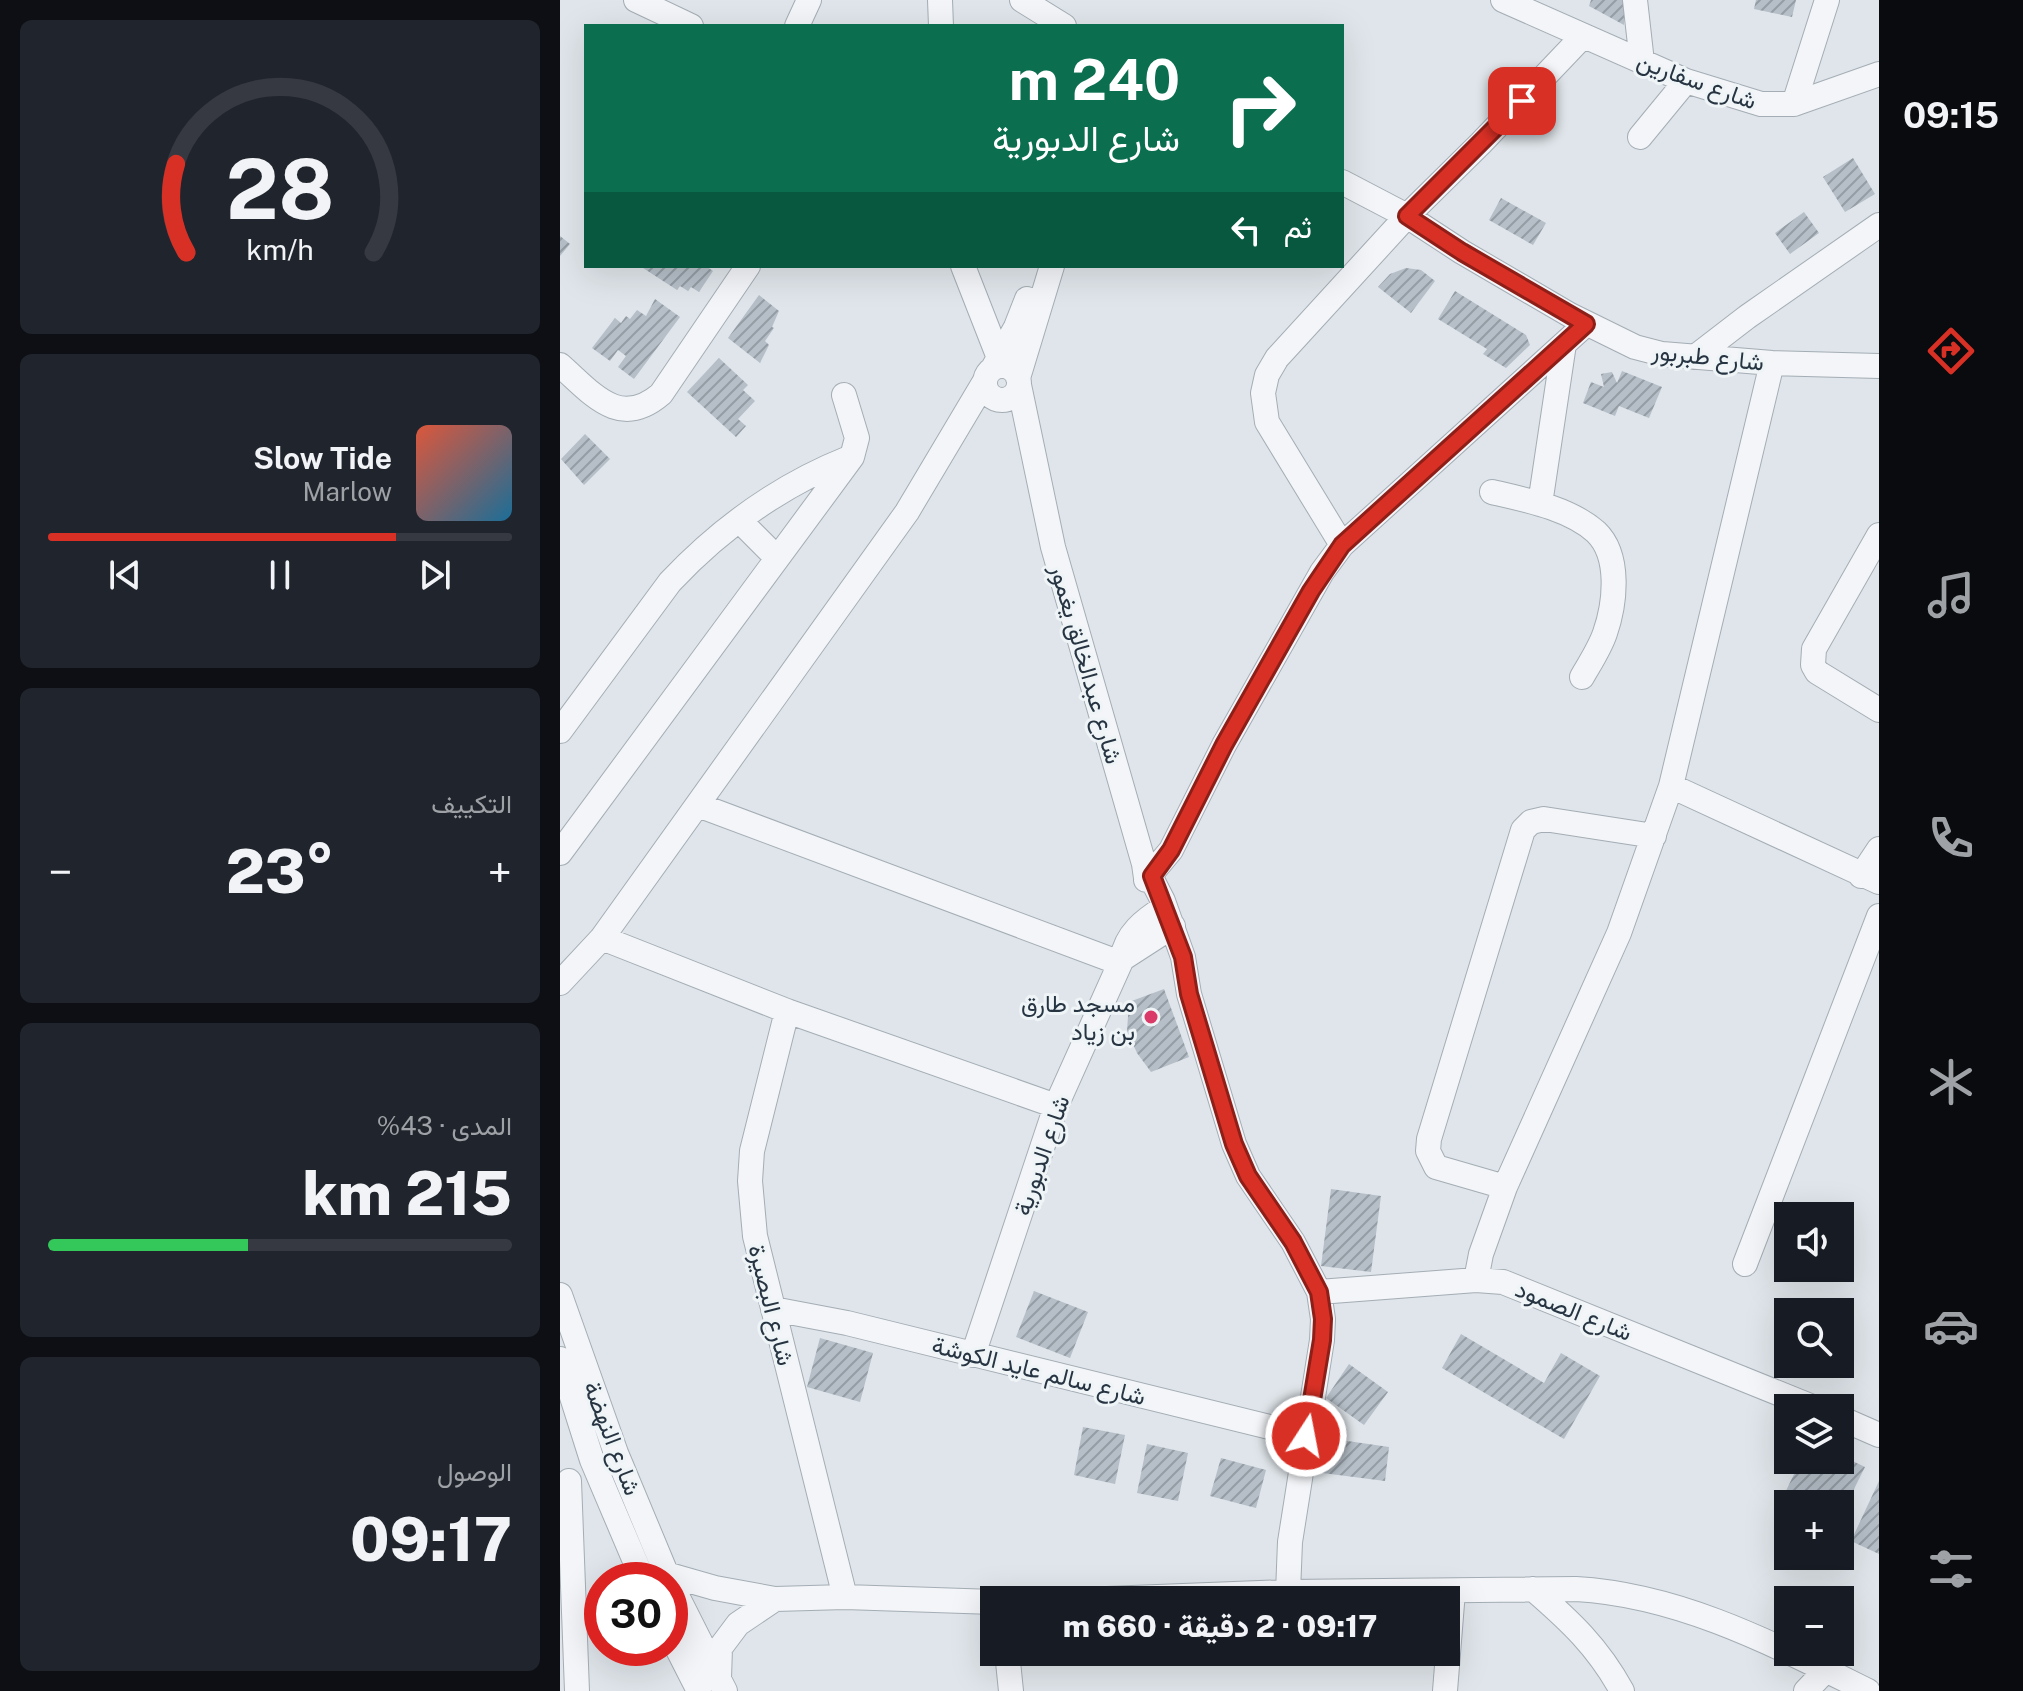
<!DOCTYPE html>
<html lang="ar">
<head>
<meta charset="utf-8">
<style>
	:root { --surface:#171b24; --page:#20242c; --text:#f1f3f6; --muted:#9ea1a6; --line:#363941; --accent:#d93025 }
	body { margin:0; font-family:"Public Sans",Vazirmatn,sans-serif; background:var(--page); color:var(--text); direction:rtl; height:100vh; display:flex; flex-direction:column; font-size:30px; white-space:nowrap }
	* { box-sizing:border-box; margin:0 }
	p { font-size:26px; color:var(--muted) }
	.icon { flex:none; width:44px; height:44px; fill:none; stroke:currentColor; stroke-width:2; stroke-linecap:round; stroke-linejoin:round }
	.map { position:relative; flex:1; overflow:hidden; direction:ltr }
	.side { display:flex; flex-direction:column; gap:20px; padding:20px; background:#0d0f14; width:560px }
	.side>* { flex:none }
	.banner { position:absolute; left:24px; top:24px; width:760px; height:244px; border-radius:0px; box-shadow:0 8px 32px #0002; direction:rtl; background:#0b6e4f; color:#fff; overflow:hidden }
	.tools { position:absolute; left:1214px; top:1202px; display:grid; gap:16px }
	.tools a { display:grid; place-items:center; width:80px; height:80px; border-radius:0px; background:var(--surface); box-shadow:0 8px 32px #0002; font-size:40px }
	.speed { position:absolute; left:24px; top:1562px; display:flex; gap:16px; font-size:40px; font-weight:700; text-align:center }
	.speed>* { display:grid; place-content:center; width:104px; height:104px; border-radius:50%; background:var(--surface); box-shadow:0 8px 32px #0002; line-height:1 }
	.speed .limit { border:12px solid #d22; background:#fff; color:#111 }
	.pin { position:absolute; display:grid; place-items:center; width:68px; height:68px; color:#fff; margin:-34px; border-radius:16px; box-shadow:0 4px 12px #0006 }
	.me { position:absolute; width:88px; margin:-44px; rotate:11deg; stroke-linejoin:round; filter:drop-shadow(0 0 6px #0008) }
	.turn { display:flex; align-items:center; gap:28px; height:168px; padding:0 32px; font-size:36px }
	.turn .icon { width:104px; height:104px; stroke-width:2.5 }
	.turn b { display:block; font-size:56px; line-height:68px }
	.then { display:flex; align-items:center; height:76px; padding:0 32px; background:#0003; gap:16px; font-size:30px }
	.big { font-size:60px; font-weight:800; line-height:1.1 }
	.side .card { flex:1; display:flex; flex-direction:column; justify-content:center; gap:12px; min-width:0; padding:0 28px; border-radius:12px; background:var(--page) }
	.side .dial { align-items:center; gap:0 }
	.dial svg { height:208px; overflow:visible; fill:none; stroke:var(--line); stroke-width:7; stroke-linecap:round; text-anchor:middle }
	.dial text { fill:var(--text); stroke:none }
	.song { display:flex; align-items:center; gap:24px }
	.cover { width:96px; height:96px; border-radius:12px; background:linear-gradient(135deg,hsl(10 70% 55%),hsl(200 70% 35%)) }
	.played { height:8px; border-radius:4px; background:linear-gradient(90deg,var(--accent) 75%,var(--line) 75%) }
	.keys { display:flex; justify-content:space-around; direction:ltr }
	.heat { display:flex; justify-content:space-between; align-items:center; font-size:44px; direction:ltr }
	.charge { height:12px; border-radius:6px; background:linear-gradient(90deg,#34c759 43%,var(--line) 0) }
	.trip { position:absolute; left:420px; top:1586px; width:480px; height:80px; border-radius:0px; background:var(--surface); box-shadow:0 8px 32px #0002; font-weight:800; line-height:80px; text-align:center; direction:rtl }
	main { display:flex; flex:1; min-height:0 }
	.tab-bar { display:flex; flex-direction:column; width:144px; justify-content:space-around; align-items:center; background:#090b0e; color:var(--muted) }
	.tab-bar .icon { width:56px; height:56px }
	.tab-bar .current { color:var(--accent) }
	.tab-bar b { font-size:36px; color:var(--text) }
	.map>svg:first-child { display:block }
</style>
</head>
<body>
<main>
<nav class="tab-bar">
<b>09:15</b>
<svg class="icon current" aria-label="directions" viewBox="0 0 24 24"><path d="M12 3l9 9-9 9-9-9zM9 14v-3h6M13 9l2 2-2 2"/></svg>
<svg class="icon" aria-label="music" viewBox="0 0 24 24"><path d="M9 18V5l10-2v13"/><circle cx="6" cy="18" r="3"/><circle cx="16" cy="16" r="3"/></svg>
<svg class="icon" aria-label="phone" viewBox="0 0 24 24"><path d="M5 4h4l2 5-3 2q2 4 5 5l2-3 5 2v4C11 20 4 13 5 4z"/></svg>
<svg class="icon" aria-label="climate" viewBox="0 0 24 24"><path d="M12 3v18M4 7l16 10M4 17L20 7"/></svg>
<svg class="icon" aria-label="car" viewBox="0 0 24 24"><path d="M5 17H2v-5l4-1 3-4h7l3 4 3 1v5h-3M9 17h6M6 11h13"/><circle cx="7" cy="17" r="2"/><circle cx="17" cy="17" r="2"/></svg>
<svg class="icon" aria-label="filters" viewBox="0 0 24 24"><path d="M4 7h16M4 17h16"/><circle cx="9" cy="7" r="2"/><circle cx="15" cy="17" r="2"/></svg>
</nav>
<div class="map">
<svg width="1319" height="1691" viewBox="0 0 1319 1691">
	<defs>
		<pattern id="building-hatch" width="6" height="6" patternUnits="userSpaceOnUse" patternTransform="scale(2)"><rect width="6" height="6" fill="#b6bfc8"/><path d="M-1 1l2-2M0 6l6-6M5 7l2-2" fill="none" stroke="#949ca4"/></pattern>
	</defs>
	<rect width="100%" height="100%" fill="#dfe5ea"/>
	<path fill="url(#building-hatch)" d="M1031,0H1062L1064,3V25L1029,6Z
		M1196,0H1236L1232,17L1194,9Z
		M1293,158L1315,194L1285,212L1263,177Z
		M941,198L986,223L973,245L929,220Z
		M1244,212L1259,233L1230,254L1215,233Z
		M0,236L10,244L0,256Z
		M80,266H146L153,271L139,292L131,287L128,291L120,286L117,290Z
		M846,268L861,270L875,281L851,313L818,287L830,274Z
		M895,291L966,335L970,345L946,368L923,354L927,349L878,319Z
		M199,295L219,311L212,327L214,328L205,341L209,345L200,363L168,338Z
		M95,299L120,317L74,379L58,367L66,356L58,350L50,361L32,348L55,318L61,323L66,316L70,319L77,310L86,316Z
		M159,358L188,385L183,390L195,401L178,419L186,426L176,437L127,392Z
		M1062,371L1102,387L1089,418L1059,406L1055,416L1023,403L1031,382L1044,387L1041,374L1052,372L1057,383Z
		M25,434L50,459L24,485L1,459Z
		M604,989L629,1057L591,1072L577,1053L567,1031L569,1002Z
		M771,1189L821,1196L811,1272L761,1266Z
		M474,1291L528,1312L510,1358L456,1337Z
		M901,1334L984,1383L1001,1353L1040,1376L1004,1439L882,1368Z
		M260,1338L313,1353L300,1402L247,1387Z
		M789,1364L828,1392L804,1425L766,1398Z
		M523,1427L565,1435L555,1484L514,1475Z
		M760,1437L829,1447L825,1481L755,1472Z
		M587,1444L628,1453L618,1501L577,1493Z
		M1280,1455L1305,1467L1280,1517V1504H1228V1514L1217,1509L1241,1460H1280Z
		M661,1458L706,1470L696,1508L650,1496Z
		M1319,1481V1554L1291,1541Z"/>
	<g fill="none" stroke-linecap="round" stroke-linejoin="round">
		<g stroke="#a4adb5" stroke-width="26">
			<path id="minor" d="M76,0L131,26
				M380,0L381,26
				M462,0L504,26
				M943,0L1126,81L1201,104H1234L1319,74
				M1075,0L1082,62
				M237,26L249,0
				M1234,104L1267,0
				M1080,137L1126,81
				M782,182L847,216L902,252L1010,315L1075,347L1102,354L1212,363L1319,366
				M403,266L439,358
				M1135,357L1187,317L1319,225
				M0,365C32,393 59,430 101,394L188,266
				M425 383a17 17 0 1 1 34 0a17 17 0 1 1-34 0Z
				M433,368L456,327L467,299
				M458,378L492,266
				M459,385L493,547L584,864L586,878
				M932,492C966,500 1009,508 1036,532C1061,556 1055,604 1045,633C1040,648 1030,663 1022,677
				M980,504L1004,344
				M180,521L217,558
				M1319,535L1254,649L1253,665L1257,672L1319,710
				M782,545L707,422L703,393L707,375L717,358L847,216L921,143L1023,36
				M0,731L110,582C160,529 221,485 289,458
				M1111,786L1319,882
				M138,805L560,963
				M0,853L292,457L297,438L284,395
				M584,864L603,901L623,957L629,994L674,1144L688,1176L733,1242L759,1292L763,1319L762,1340L730,1542L728,1592
				M1301,876L1319,849
				M586,880L611,850L664,745L762,572L782,545L1026,324
				M42,938L227,1011L496,1106
				M562,959L613,926
				M0,983L42,938L347,512L425,381
				M227,1011L192,1151L190,1181L195,1236L285,1597
				M945,1187L876,1167L868,1151L869,1139L963,830L971,822L984,819L1094,836
				M1185,1264L1319,916
				M916,1280L921,1254L945,1187L1059,933L1111,786L1212,363
				M759,1292L916,1280L943,1282L1255,1408
				M0,1295L56,1453L109,1580
				M213,1309L287,1323L746,1436
				M413,1355L496,1106L562,959C566,934 584,920 605,907
				M0,1359L32,1460L83,1580
				M1280,1418L1319,1435
				M9,1481L17,1691
				M106,1574L155,1588L215,1599L285,1597L434,1602
				M110,1582L165,1691
				M973,1589C1010,1621 1038,1647 1062,1691
				M521,1600L728,1592L1016,1589C1121,1595 1215,1645 1308,1691
				M110,1634L139,1691
				M447,1652L451,1691
				M159,1678L160,1648L178,1624L215,1599
				M885,1691L893,1591
				M1246,1691L1266,1670"/>
		</g>
		<use href="#minor" stroke="#f3f5f8" stroke-width="24"/>
	</g>
	<g fill="none" stroke-linecap="round" stroke-linejoin="round">
		<g stroke="#8d1f18" stroke-width="20">
			<path id="route" d="M746,1436L762,1340L763,1319L759,1292L733,1242L688,1176L674,1144L629,994L623,957L592,876L611,850L664,745L751,591L782,545L1026,324L902,252L847,216L962,101"/>
		</g>
		<use href="#route" stroke="#d93025" stroke-width="14"/>
	</g>
	<circle fill="#d93a68" stroke="#eff4f7" stroke-width="3" cx="591" cy="1017" r="8"/>
	<g text-anchor="middle" dominant-baseline="central" stroke-width="6" stroke-linejoin="round" paint-order="stroke">
		<g font-size="24" fill="#273543" stroke="#eff4f7">
			<text transform="translate(1137 80) rotate(20)">شارع سفارين</text>
			<text transform="translate(1148 356) rotate(6)">شارع طبربور</text>
			<text transform="translate(527 664) rotate(74)">شارع عبدالخالق يغمور</text>
			<text transform="translate(481 1155) rotate(-71)">شارع الدبورية</text>
			<text transform="translate(212 1305) rotate(76)">شارع البصيرة</text>
			<text transform="translate(1014 1310) rotate(22)">شارع الصمود</text>
			<text transform="translate(479 1370) rotate(14)">شارع سالم عايد الكوشة</text>
			<text transform="translate(53 1438) rotate(69)">شارع النهضة</text>
		</g>
		<g font-size="24" fill="#273543" stroke="#eff4f7" text-anchor="end">
			<text x="575" y="1003">مسجد طارق<tspan x="575" dy="28">بن زياد</tspan></text>
		</g>
	</g>
</svg>
<div class="tools">
<a><svg class="icon" aria-label="sound" viewBox="0 0 24 24"><path d="M4 9h4l5-4v14l-5-4H4zM17 9q2 3 0 6"/></svg></a>
<a><svg class="icon" aria-label="search" viewBox="0 0 24 24"><circle cx="10" cy="10" r="6"/><path d="M15 15l6 6"/></svg></a>
<a><svg class="icon" aria-label="layers" viewBox="0 0 24 24"><path d="M12 4l9 5-9 5-9-5zM3 14l9 5 9-5"/></svg></a>
<a>+</a>
<a>−</a>
</div>
<div class="speed"><div class="limit">30</div></div>
<div class="pin" style="left:962px;top:101px;background:#d93025"><svg class="icon" aria-label="arrive" viewBox="0 0 24 24"><path d="M6 21V4h12l-3 4 3 4H6"/></svg></div>
<svg class="me" style="left:746px;top:1436px" viewBox="-20 -20 40 40"><circle r="17" fill="#d93025" stroke="#fff" stroke-width="3"/><path d="M0-11L8 9 0 5-8 9z" fill="#fff"/></svg>
<div class="trip">09:17 · 2 دقيقة · 660 m</div>
<div class="banner">
<div class="turn"><svg class="icon" aria-label="right" viewBox="0 0 24 24"><path d="M7 20v-9h11M14 6l5 5-5 5"/></svg><div><b>240 m</b>شارع الدبورية</div></div>
<div class="then">ثم<svg class="icon" aria-label="left" viewBox="0 0 24 24"><path d="M17 20v-9H6M10 6l-5 5 5 5"/></svg></div>
</div>
</div>
<section class="side">
<div class="card dial"><svg viewBox="0 0 100 80">
<path d="M14 69A42 42 0 1 1 86 69"/>
<path d="M14 69A42 42 0 0 1 10 35" stroke="#d93025"/>
<text x="50" y="56" font-size="32" font-weight="700">28</text>
<text x="50" y="72" font-size="11">km/h</text>
</svg></div>
<div class="card">
<div class="song"><i class="cover"></i><div><b>Slow Tide</b><p>Marlow</p></div></div>
<div class="played"></div>
<div class="keys"><svg class="icon" aria-label="previous" viewBox="0 0 24 24"><path d="M18 5L8 12l10 7zM5 5v14"/></svg><svg class="icon" aria-label="pause" viewBox="0 0 24 24"><path d="M8 5v14M16 5v14"/></svg><svg class="icon" aria-label="next" viewBox="0 0 24 24"><path d="M6 5l10 7-10 7zM19 5v14"/></svg></div>
</div>
<div class="card"><p>التكييف</p>
<div class="heat"><a>−</a><b class="big">23°</b><a>+</a></div>
</div>
<div class="card"><p>المدى · 43%</p><b class="big">215 km</b><div class="charge"></div></div>
<div class="card"><p>الوصول</p><b class="big">09:17</b></div>
</section>
</main>
</body>
</html>
